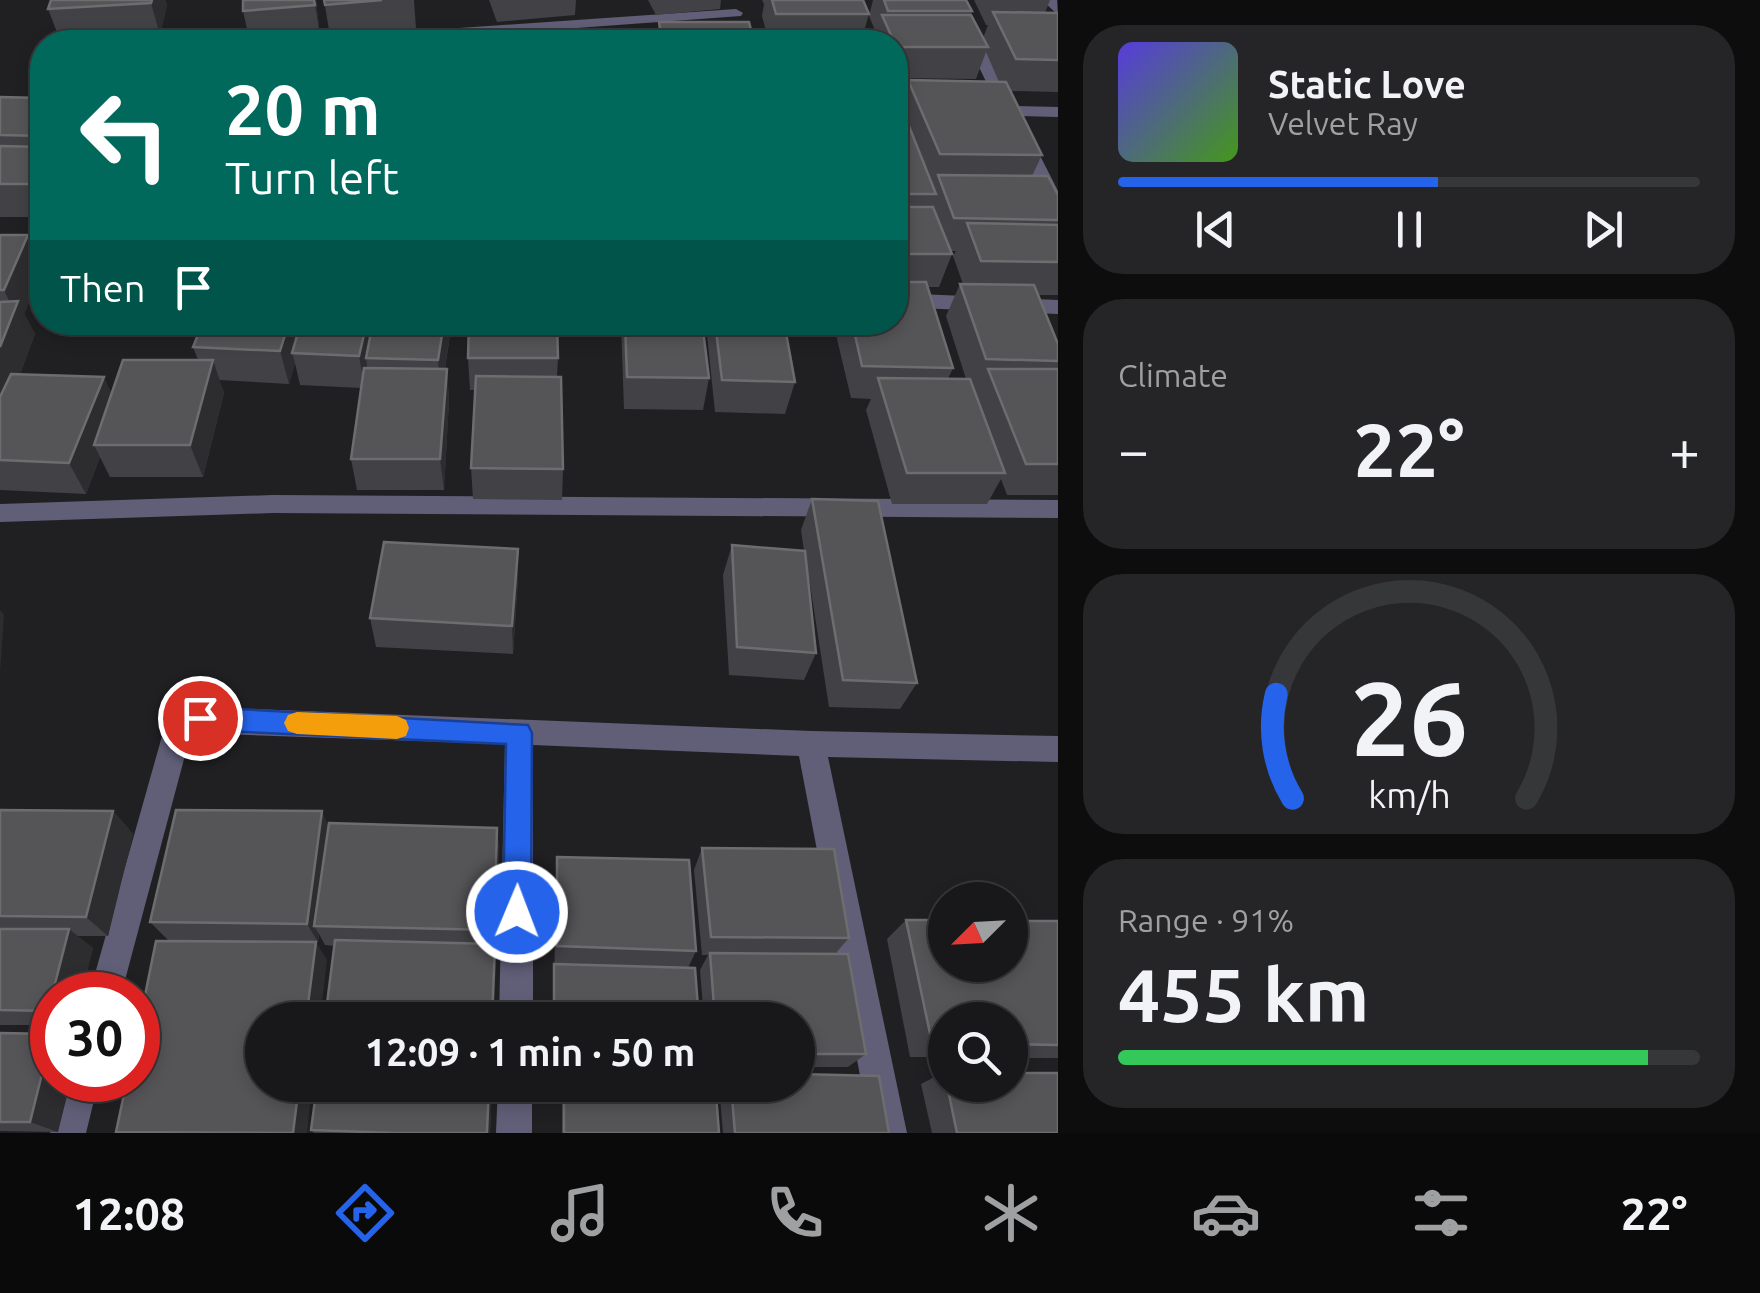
<!DOCTYPE html>
<html lang="en">
<head>
<meta charset="utf-8">
<style>
	:root { --surface:#18181a; --page:#252527; --text:#f1f3f6; --muted:#9fa0a2; --line:#363739; --accent:#2563eb }
	body { margin:0; font-family:Ubuntu,sans-serif; background:var(--page); color:var(--text); height:100vh; display:flex; flex-direction:column; font-size:38px; white-space:nowrap }
	* { box-sizing:border-box; margin:0 }
	p { font-size:32px; color:var(--muted) }
	.icon { flex:none; width:55px; height:55px; fill:none; stroke:currentColor; stroke-width:2; stroke-linecap:round; stroke-linejoin:round }
	.map { position:relative; flex:1; overflow:hidden }
	.panel { display:flex; flex-direction:column; gap:25px; padding:25px; background:#0d0d0e; width:702px }
	.panel>* { flex:none }
	.guide { position:absolute; left:30px; top:30px; width:878px; height:305px; border-radius:40px; box-shadow:0 5px 15px #0003,0 0 0 2px var(--line); background:#00695c; color:#fff; overflow:hidden }
	.needle { width:65px; rotate:246deg }
	.tools { position:absolute; left:928px; top:882px; display:grid; gap:20px }
	.tools a { display:grid; place-items:center; width:100px; height:100px; border-radius:50%; background:var(--surface); box-shadow:0 5px 15px #0003,0 0 0 2px var(--line); font-size:50px }
	.speed { position:absolute; left:30px; top:972px; display:flex; gap:20px; font-size:50px; font-weight:700; text-align:center }
	.speed>* { display:grid; place-content:center; width:130px; height:130px; border-radius:50%; background:var(--surface); box-shadow:0 5px 15px #0003,0 0 0 2px var(--line); line-height:1 }
	.speed .limit { border:15px solid #d22; background:#fff; color:#111 }
	.pin { position:absolute; display:grid; place-items:center; width:85px; height:85px; color:#fff; margin:-42px; border:5px solid #fff; border-radius:50%; box-shadow:0 2px 10px #0007 }
	.me { position:absolute; width:110px; margin:-55px; rotate:1deg; stroke-linejoin:round; filter:drop-shadow(0 0 8px #0008) }
	.turn { display:flex; align-items:center; gap:35px; height:210px; padding:0 30px; font-size:45px }
	.turn .icon { width:130px; height:130px; stroke-width:2.5 }
	.turn b { display:block; font-size:70px; line-height:85px }
	.then { display:flex; align-items:center; height:95px; padding:0 30px; background:#0003; gap:20px; font-size:38px }
	.big { font-size:75px; font-weight:700; line-height:1.1 }
	.panel .tile { flex:1; display:flex; flex-direction:column; justify-content:center; gap:15px; min-width:0; padding:0 35px; border-radius:40px; background:var(--page) }
	.panel .dial { align-items:center; gap:0 }
	.dial svg { height:260px; overflow:visible; fill:none; stroke:var(--line); stroke-width:7; stroke-linecap:round; text-anchor:middle }
	.dial text { fill:var(--text); stroke:none }
	.song { display:flex; align-items:center; gap:30px }
	.cover { width:120px; height:120px; border-radius:15px; background:linear-gradient(135deg,hsl(250 70% 55%),hsl(100 70% 35%)) }
	.played { height:10px; border-radius:5px; background:linear-gradient(90deg,var(--accent) 55%,var(--line) 55%) }
	.keys { display:flex; justify-content:space-around; direction:ltr }
	.heat { display:flex; justify-content:space-between; align-items:center; font-size:55px; direction:ltr }
	.charge { height:15px; border-radius:8px; background:linear-gradient(90deg,#34c759 91%,var(--line) 0) }
	.trip { position:absolute; left:245px; top:1002px; width:570px; height:100px; border-radius:50px; background:var(--surface); box-shadow:0 5px 15px #0003,0 0 0 2px var(--line); font-weight:700; line-height:100px; text-align:center }
	.tabs { display:flex; height:160px; justify-content:space-around; align-items:center; background:#0a0a0a; color:var(--muted) }
	.tabs .icon { width:70px; height:70px }
	.tabs .selected { color:var(--accent) }
	.tabs b { font-size:45px; color:var(--text) }
	main { display:flex; flex:1; min-height:0 }
	.map>svg:first-child { display:block }
</style>
</head>
<body>
<main>
<div class="map">
<svg width="1058" height="1133" viewBox="0 0 1058 1133">
	<rect width="100%" height="100%" fill="#202023"/>
	<g fill="none" stroke-linecap="round" stroke-linejoin="round">
		<path fill="#615f78" fill-rule="evenodd" d="M946,0H960L1014,106L1058,107V117L1020,116L1058,191V215L1049,210Z
			M1042,0H1057L1058,15Z
			M736,9L743,13L741,16L386,42H320L328,37Z
			M895,293L1058,300V314L895,307Z
			M273,495L1058,500V518L273,513L0,522V504Z
			M200,707L811,731L1058,736V762L828,757L907,1133H871L799,756L533,745V1020H499L505,744L191,733L121,995H89L166,722L170,713Z
			M65,1080H99L86,1133H50Z
			M498,1085H532V1133H496Z"/>
	</g>
	<path fill="#424246" fill-rule="evenodd" d="M165,0L167,5L160,35L60,40L48,9Z
		M316,0L320,36L250,42L243,11Z
		M324,0H414L416,29L330,36Z
		M489,0H576L575,15L497,22Z
		M648,0H721L720,9L656,15Z
		M762,0H863L869,14L861,42H875L877,35L869,16L873,0H966L972,11L971,15L983,38L988,25H986L974,0H1050L1045,13H1058V92L1011,91L1042,155L1032,176L1058,220V295H1038L1058,344V495H1007L1001,479L987,504H892L866,410L871,399L851,398L833,322H895V91L901,105L908,80L999,82L986,52L976,79L895,78V42H769L762,16L764,4ZM951,251H956L953,256L963,284H960L946,316L966,379H948L953,368L928,287H939L952,254Z
		M659,22L754,42H657Z
		M0,97L42,98V217H0Z
		M0,235H28L42,265V271L24,314L35,334L20,374L112,394L198,360L193,347L452,322L445,369H447L449,401L444,490H357L351,459L361,388L300,385L295,363L289,384L219,380L224,393L203,477H110L100,457L86,494L0,490Z
		M621,322H702L709,378L703,410L624,409Z
		M709,322H784L795,382L785,414L715,412L707,335Z
		M468,358H558L557,377L563,469L562,500L473,499L471,468L475,390H470Z
		M812,499L917,683L900,709L829,707L807,565L816,653L804,680L729,675L723,575L732,545L804,551L801,530Z
		M518,549V578L513,654L376,647L370,618Z
		M0,810L113,811L133,834L108,936H77L93,948L81,995H52V1025H0Z
		M328,826L497,828L499,850L495,949L496,962L325,945L319,934L318,942L169,941L150,922Z
		M702,848L849,938L835,954L866,1054L848,1067H798V1020H704L700,970L708,955H702L694,870Z
		M557,857L696,951L688,968L699,1020H553Z
		M906,920L1058,921V1058H1010V1020H945V1057H910L887,939Z
		M0,1033L58,1132L0,1131Z
		M944,1072H945V1085H1010L1058,1133H932L921,1084Z
		M317,1085H492L490,1133H314L311,1130Z
		M719,1085H798L889,1133H723Z
		M564,1090L719,1133H562V1101Z"/>
	<path fill="#2d2d30" d="M152,0H165L167,5L160,35L151,3Z
		M314,0H316L320,36L315,5Z
		M28,235L42,265V271L24,314L35,334L6,412L0,402V347L14,311L4,290Z
		M289,322H306L292,353L295,363L289,384L280,351Z
		M367,322H380L366,358L368,373L365,388L359,356Z
		M444,322H452L441,392L438,360Z
		M213,360L224,393L203,477L190,445Z
		M447,369L449,401L444,490L440,459Z
		M104,377L119,409L94,445L100,457L86,494L69,463Z
		M518,549V578L513,654L512,626Z
		M0,610L4,615L0,673Z
		M113,811L133,834L108,936L86,917Z
		M322,811L332,834L314,926L319,934L318,942L307,924Z
		M497,828L499,850L496,949L494,930Z
		M69,929L93,948L81,995H52V1013L48,1011Z
		M316,942L327,960L320,1020H306Z
		M495,944L496,962L494,1020H492Z
		M52,1038V1080H71L58,1132L30,1122Z
		M299,1085H312L307,1133H293Z
		M489,1085H492L490,1133H487Z"/>
	<path fill="#555558" stroke="#6d6d70" stroke-width="2.5" d="M51,0H152L151,3L48,9Z
		M243,0H314L315,5L243,11Z
		M324,0H382L325,5Z
		M772,0H863L869,14H776Z
		M884,0H966L972,11H888Z
		M993,12L1058,13V60L1016,59Z
		M882,15H971L988,47H895V42H894Z
		M659,22H749L754,42H662Z
		M908,80L1006,82L1042,155L940,154Z
		M895,91L936,194H895Z
		M0,97L42,98V136L0,135Z
		M0,146L42,147V184H0Z
		M938,175L1048,176L1058,195V220L954,218Z
		M895,207H933L952,254H895Z
		M967,223L1058,225V262L981,261Z
		M0,235H28L4,290H0Z
		M895,282H926L953,368L862,366L852,322H895Z
		M960,284L1034,285L1058,344V361L986,359Z
		M18,301L0,347V302Z
		M203,322H289L280,351L193,347Z
		M301,322H367L359,356L292,353Z
		M373,322H444L438,360L366,358Z
		M469,322H557L558,358H468Z
		M625,322H702L709,378L627,377Z
		M715,322H784L795,382L722,380Z
		M123,360H213L190,445H94Z
		M364,368L447,369L440,459H351Z
		M988,369H1058V464H1026Z
		M11,374L104,377L69,463L0,460V397Z
		M476,376L561,377L563,469L471,468Z
		M878,378L970,379L1005,473H907Z
		M812,499L878,501L917,683L843,680Z
		M384,542L518,549L512,626L370,618Z
		M732,545L805,551L816,653L737,647Z
		M0,810L113,811L86,917L0,916Z
		M176,810L322,811L307,924L150,922Z
		M329,823L497,828L494,930L314,926Z
		M702,848L834,849L849,938L711,937Z
		M557,857L689,860L696,951L557,946Z
		M906,920H945V965H1010V921H1058V1045L1010,1044V1020H945V1043H932Z
		M0,929H69L48,1011L0,1010Z
		M335,940L495,944L492,1020H325Z
		M156,941L316,942L306,1020H262V1085H299L293,1133L116,1132L127,1080H138V1030Z
		M710,953L848,954L866,1054H798V1020H715Z
		M554,964L695,968L699,1020H554Z
		M0,1033L52,1034L30,1122H0Z
		M1010,1073H1058V1133H957L947,1085H1010Z
		M798,1074L879,1076L889,1133H735L731,1085H798Z
		M317,1085H489L487,1133H394L311,1130Z
		M564,1090L716,1094L719,1133H564Z"/>
	<path fill="#2563eb" stroke="#184099" stroke-width="2.5" d="M200,707L528,725L532,733L531,912L527,923L517,927L507,923L503,912L506,744L200,730L192,727L188,718L192,710Z"/>
	<path fill="#f59e0b" d="M297,712L397,716L406,720L409,728L406,736L397,739L297,734L288,731L284,723L288,715Z"/>
</svg>
<div class="tools">
<a><svg class="needle" viewBox="-14 -14 28 28"><path d="M0-13l5 13h-10z" fill="#e53935"/><path d="M0 13l5-13h-10z" fill="#9fa0a2"/></svg></a>
<a><svg class="icon" aria-label="search" viewBox="0 0 24 24"><circle cx="10" cy="10" r="6"/><path d="M15 15l6 6"/></svg></a>
</div>
<div class="speed"><div class="limit">30</div></div>
<div class="pin" style="left:200px;top:718px;background:#d93025"><svg class="icon" aria-label="arrive" viewBox="0 0 24 24"><path d="M6 21V4h12l-3 4 3 4H6"/></svg></div>
<svg class="me" style="left:517px;top:912px" viewBox="-20 -20 40 40"><circle r="17" fill="#2563eb" stroke="#fff" stroke-width="3"/><path d="M0-11L8 9 0 5-8 9z" fill="#fff"/></svg>
<div class="trip">12:09 · 1 min · 50 m</div>
<div class="guide">
<div class="turn"><svg class="icon" aria-label="left" viewBox="0 0 24 24"><path d="M17 20v-9H6M10 6l-5 5 5 5"/></svg><div><b>20 m</b>Turn left</div></div>
<div class="then">Then<svg class="icon" aria-label="arrive" viewBox="0 0 24 24"><path d="M6 21V4h12l-3 4 3 4H6"/></svg></div>
</div>
</div>
<section class="panel">
<div class="tile">
<div class="song"><i class="cover"></i><div><b>Static Love</b><p>Velvet Ray</p></div></div>
<div class="played"></div>
<div class="keys"><svg class="icon" aria-label="previous" viewBox="0 0 24 24"><path d="M18 5L8 12l10 7zM5 5v14"/></svg><svg class="icon" aria-label="pause" viewBox="0 0 24 24"><path d="M8 5v14M16 5v14"/></svg><svg class="icon" aria-label="next" viewBox="0 0 24 24"><path d="M6 5l10 7-10 7zM19 5v14"/></svg></div>
</div>
<div class="tile"><p>Climate</p>
<div class="heat"><a>−</a><b class="big">22°</b><a>+</a></div>
</div>
<div class="tile dial"><svg viewBox="0 0 100 80">
<path d="M14 69A42 42 0 1 1 86 69"/>
<path d="M14 69A42 42 0 0 1 9 37" stroke="#2563eb"/>
<text x="50" y="56" font-size="32" font-weight="700">26</text>
<text x="50" y="72" font-size="11">km/h</text>
</svg></div>
<div class="tile"><p>Range · 91%</p><b class="big">455 km</b><div class="charge"></div></div>
</section>
</main>
<nav class="tabs">
<b>12:08</b>
<svg class="icon selected" aria-label="directions" viewBox="0 0 24 24"><path d="M12 3l9 9-9 9-9-9zM9 14v-3h6M13 9l2 2-2 2"/></svg>
<svg class="icon" aria-label="music" viewBox="0 0 24 24"><path d="M9 18V5l10-2v13"/><circle cx="6" cy="18" r="3"/><circle cx="16" cy="16" r="3"/></svg>
<svg class="icon" aria-label="phone" viewBox="0 0 24 24"><path d="M5 4h4l2 5-3 2q2 4 5 5l2-3 5 2v4C11 20 4 13 5 4z"/></svg>
<svg class="icon" aria-label="climate" viewBox="0 0 24 24"><path d="M12 3v18M4 7l16 10M4 17L20 7"/></svg>
<svg class="icon" aria-label="car" viewBox="0 0 24 24"><path d="M5 17H2v-5l4-1 3-4h7l3 4 3 1v5h-3M9 17h6M6 11h13"/><circle cx="7" cy="17" r="2"/><circle cx="17" cy="17" r="2"/></svg>
<svg class="icon" aria-label="filters" viewBox="0 0 24 24"><path d="M4 7h16M4 17h16"/><circle cx="9" cy="7" r="2"/><circle cx="15" cy="17" r="2"/></svg>
<b>22°</b>
</nav>
</body>
</html>
